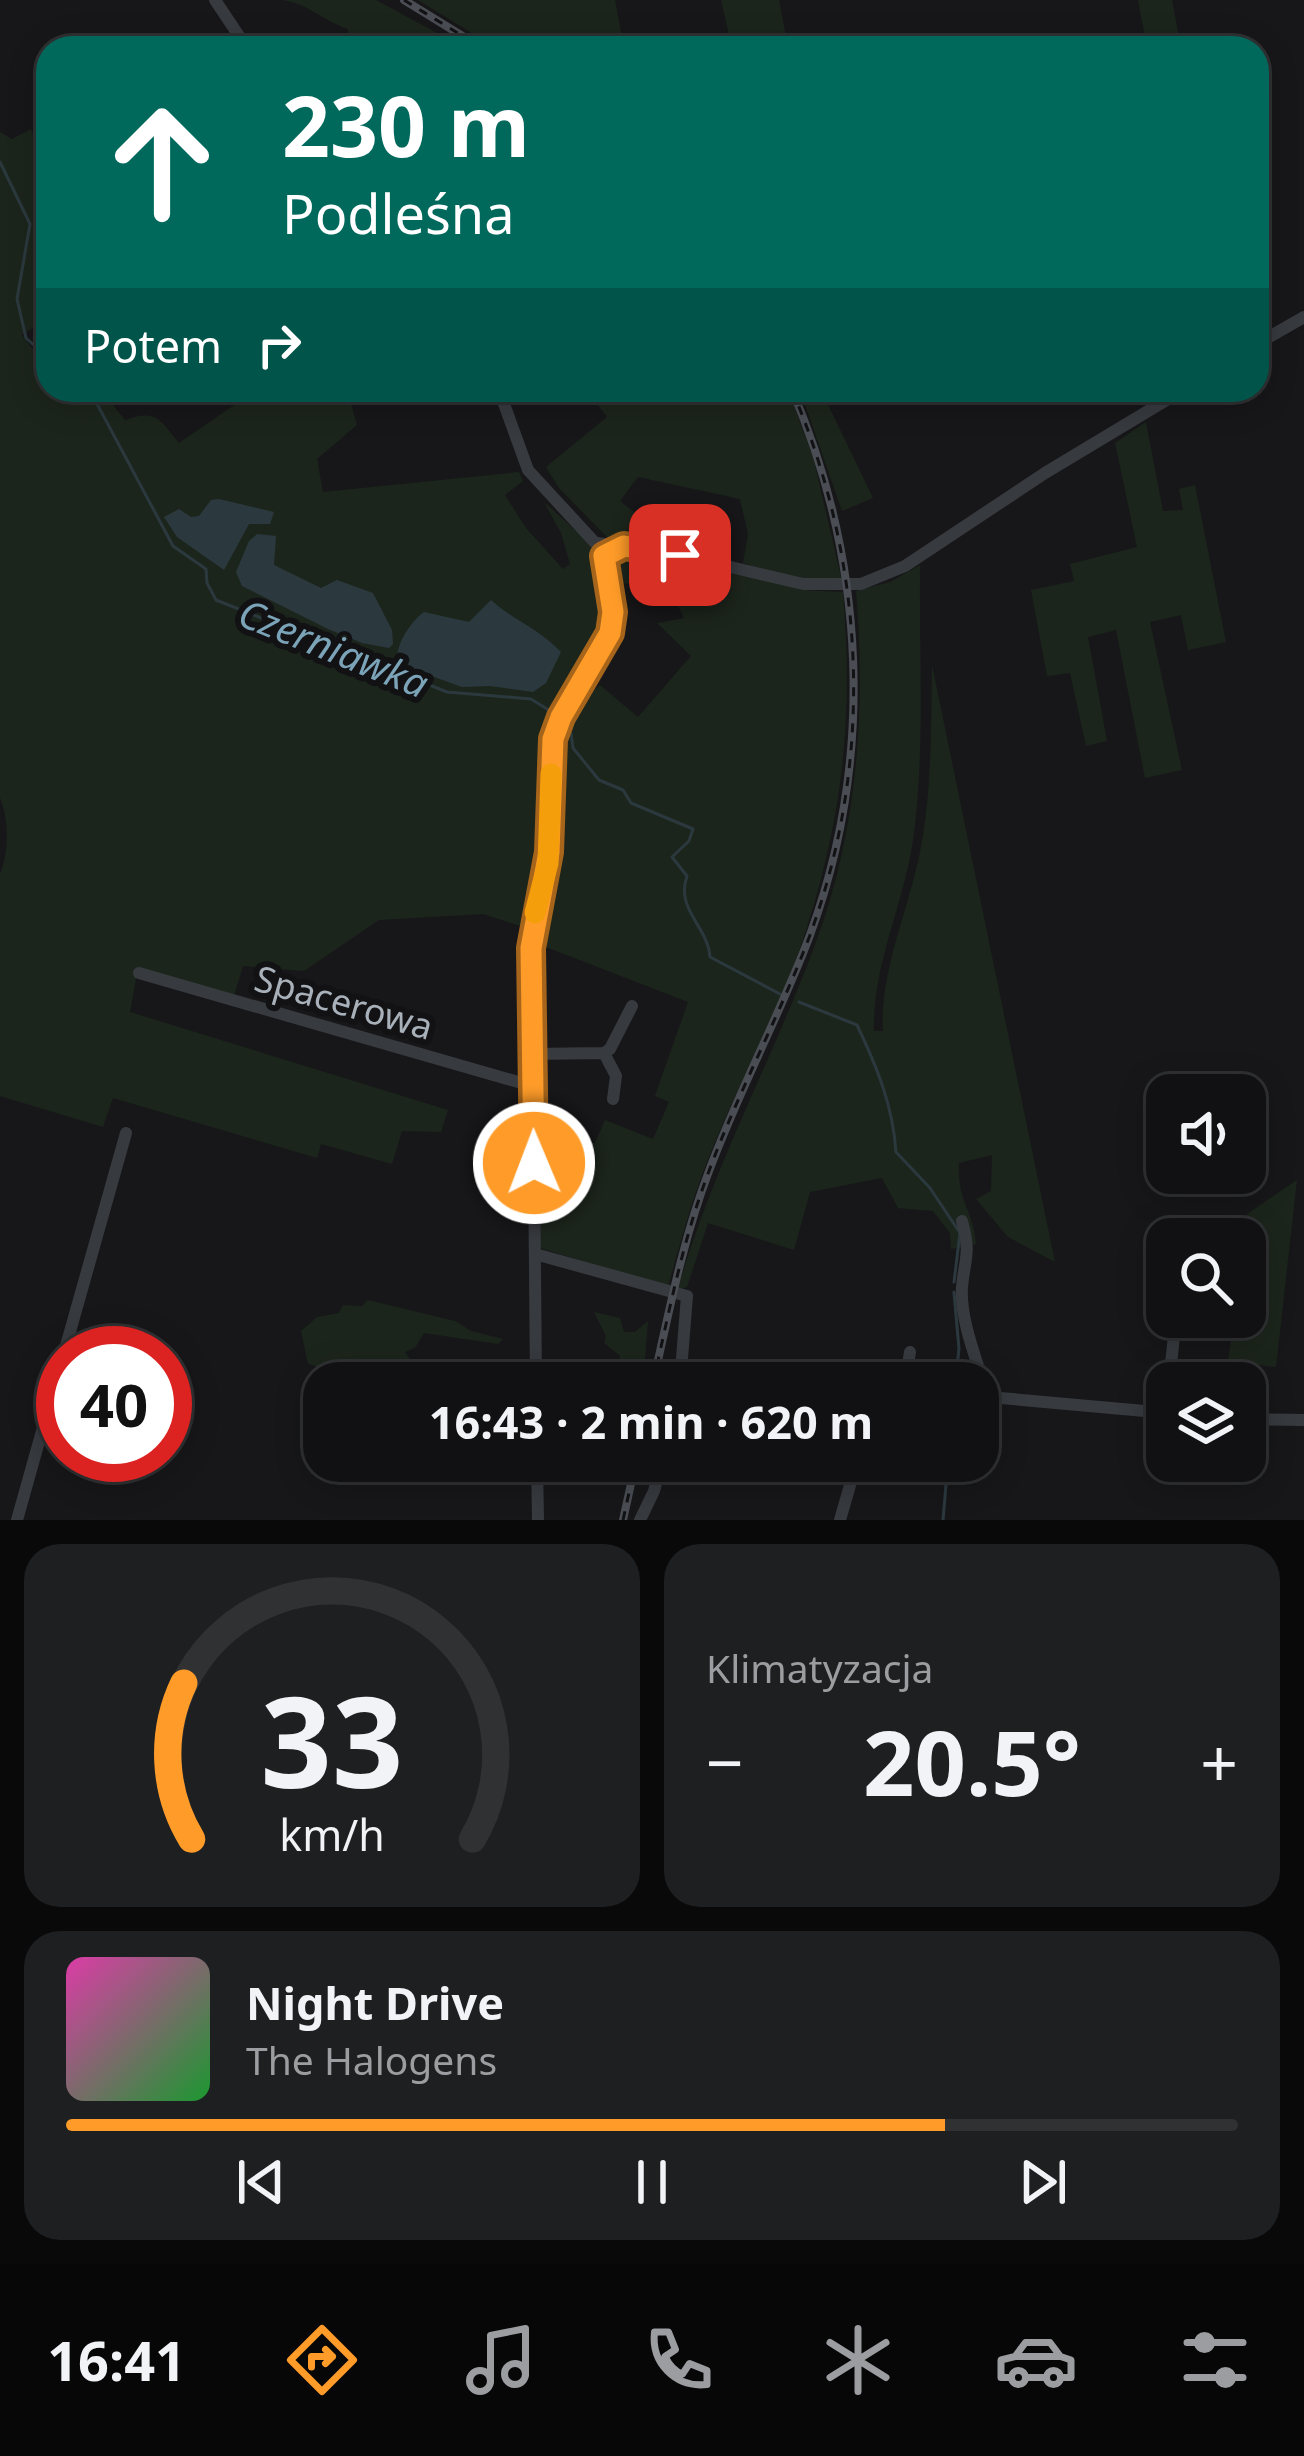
<!DOCTYPE html>
<html lang="pl">
<head>
<meta charset="utf-8">
<style>
	:root { --surface:#111113; --page:#1e1f21; --text:#f1f3f6; --muted:#9c9da0; --line:#303133; --accent:#ff9c29 }
	body { margin:0; font-family:"Noto Sans",sans-serif; background:var(--page); color:var(--text); height:100vh; display:flex; flex-direction:column; font-size:45px; white-space:nowrap }
	* { box-sizing:border-box; margin:0 }
	p { font-size:39px; color:var(--muted) }
	.icon { flex:none; width:66px; height:66px; fill:none; stroke:currentColor; stroke-width:2; stroke-linecap:round; stroke-linejoin:round }
	.map { position:relative; height:1520px; overflow:hidden }
	.panel { display:flex; flex-direction:column; gap:24px; padding:24px; background:#09090a; flex:1 }
	.panel>* { flex:none }
	.hud { position:absolute; left:36px; top:36px; width:1233px; height:366px; border-radius:36px; box-shadow:0 6px 30px #0003,0 0 0 3px var(--line); background:#00695c; color:#fff; overflow:hidden }
	.fabs { position:absolute; left:1146px; top:1074px; display:grid; gap:24px }
	.fabs a { display:grid; place-items:center; width:120px; height:120px; border-radius:24px; background:var(--surface); box-shadow:0 6px 30px #0003,0 0 0 3px var(--line); font-size:60px }
	.speed { position:absolute; left:36px; top:1326px; display:flex; gap:24px; font-size:60px; font-weight:700; text-align:center }
	.speed>* { display:grid; place-content:center; width:156px; height:156px; border-radius:50%; background:var(--surface); box-shadow:0 6px 30px #0003,0 0 0 3px var(--line); line-height:1 }
	.speed .limit { border:18px solid #d22; background:#fff; color:#111 }
	.pin { position:absolute; display:grid; place-items:center; width:102px; height:102px; color:#fff; margin:-51px; border-radius:24px; box-shadow:0 6px 18px #0006 }
	.me { position:absolute; width:132px; margin:-66px; rotate:359deg; stroke-linejoin:round; filter:drop-shadow(0 0 9px #0008) }
	.turn { display:flex; align-items:center; gap:42px; height:252px; padding:0 48px; font-size:54px }
	.turn .icon { width:156px; height:156px; stroke-width:2.5 }
	.turn b { display:block; font-size:84px; line-height:102px }
	.then { display:flex; align-items:center; height:114px; padding:0 48px; background:#0003; gap:24px; font-size:45px }
	.big { font-size:90px; font-weight:700; line-height:1.1 }
	.panel .widget { flex:1; display:flex; flex-direction:column; justify-content:center; gap:18px; min-width:0; padding:0 42px; border-radius:36px; background:var(--page) }
	.panel .dial { align-items:center; gap:0 }
	.dial svg { height:312px; overflow:visible; fill:none; stroke:var(--line); stroke-width:7; stroke-linecap:round; text-anchor:middle }
	.dial text { fill:var(--text); stroke:none }
	.song { display:flex; align-items:center; gap:36px }
	.cover { width:144px; height:144px; border-radius:18px; background:linear-gradient(135deg,hsl(320 70% 55%),hsl(130 70% 35%)) }
	.played { height:12px; border-radius:6px; background:linear-gradient(90deg,var(--accent) 75%,var(--line) 75%) }
	.keys { display:flex; justify-content:space-around; direction:ltr }
	.heat { display:flex; justify-content:space-between; align-items:center; font-size:66px; direction:ltr }
	.panel .tiles { flex:1; display:grid; gap:24px; grid-template-columns:1fr 1fr }
	.widget:last-child { grid-column:span 2 }
	.trip { position:absolute; left:303px; top:1362px; width:696px; height:120px; border-radius:36px; background:var(--surface); box-shadow:0 6px 30px #0003,0 0 0 3px var(--line); font-weight:700; line-height:120px; text-align:center }
	.tabs { display:flex; height:192px; justify-content:space-around; align-items:center; background:#070708; color:var(--muted) }
	.tabs .icon { width:84px; height:84px }
	.tabs .active { color:var(--accent) }
	.tabs b { font-size:54px; color:var(--text) }
	.map>svg:first-child { display:block }
</style>
</head>
<body>
<div class="map">
<svg width="1304" height="1520" viewBox="0 0 1304 1520">
	<rect width="100%" height="100%" fill="#171719"/>
	<path fill="#1c251c" fill-rule="evenodd" d="M282,0H376L465,48H322L348,38V29C321,20 310,4 282,0Z
		M418,0H615L624,48H496Z
		M721,0H779L788,48H732Z
		M1138,0H1172L1181,48H1147Z
		M31,129L40,155L48,151V318L22,335L48,368V390H101L125,420C157,409 159,419 179,443L256,390H347L357,425L317,459L323,492L519,472L523,481L505,495L526,528L563,569L570,564L561,533L544,502L604,556L624,546L735,568L802,590L843,592C853,713 844,811 807,927C784,1003 743,1074 713,1147C694,1191 681,1240 668,1287L540,1248L539,1128L595,1143L605,1120L653,1139L669,1102L655,1096L688,1002L546,947L542,933L483,914L379,920L304,971L243,966L234,996L138,968L130,1012L448,1110L441,1132L402,1131L392,1164L321,1144L317,1158L113,1098L103,1127L0,1096V874C9,853 9,819 0,798V132L12,139ZM609,583L667,585L684,618L657,623L691,656L638,717L600,685L586,695L574,696L612,625Z
		M586,390H788L813,457L842,581L788,577L743,563L748,534L740,499L638,477L620,501L647,522V531L662,539L661,544L608,538L559,488L546,467L607,417Z
		M800,390H821L873,498L842,511Z
		M1146,422L1163,511L1183,510L1179,489L1195,485L1226,642L1188,650L1181,615L1150,622L1182,770L1145,778L1116,630L1088,637L1107,741L1086,746L1070,673L1047,676L1031,590L1074,581L1070,564L1137,547L1115,443Z
		M920,565C919,655 925,744 914,833C906,900 872,964 874,1031H883C879,970 912,903 922,841C932,784 931,724 932,665L1055,1262L1008,1237L976,1199L991,1191L992,1155L959,1163C957,1202 973,1209 976,1244L951,1249L950,1233L933,1211L898,1208L882,1178L810,1192L794,1250L708,1223L687,1287L678,1289C712,1168 773,1059 816,942C858,829 866,709 856,591L890,582Z
		M1297,1180L1276,1367L1228,1362L1234,1317H1245L1247,1214Z
		M368,1300L455,1321L471,1331L503,1339L498,1344L424,1333L415,1348L405,1352L423,1377L437,1363C461,1365 487,1366 505,1383H378L308,1364L301,1331L317,1317L339,1313L343,1305L362,1306Z
		M594,1312L620,1318L624,1332H635L648,1321L643,1383H614L620,1356L604,1343L606,1336Z"/>
	<path fill="#2b393f" d="M219,499L274,512L270,524H249L224,570L177,537L164,517L179,509L191,517L199,516L211,500Z
		M257,534L276,536L274,565L321,588L337,580L373,593L392,630L393,644L389,648L362,643L328,629L242,586L236,572L249,541Z
		M491,600C513,620 540,629 561,652L546,683L533,692L490,686L462,687L398,664C393,648 410,622 424,612L469,622Z"/>
	<g fill="none" stroke-linecap="round" stroke-linejoin="round">
		<path stroke="#2b393f" stroke-width="3" d="M0,162L30,224L17,299L26,338L48,358
			M83,390L96,402L173,546L206,569L207,583L216,600L447,692L531,699L555,714
			M565,726L571,733L573,748L599,780L623,790L631,803L693,829L689,841L672,857L687,876C675,910 708,926 710,957L780,994
			M799,1002L857,1025C877,1067 893,1106 896,1152L930,1188L960,1233L954,1282
			M954,1292L959,1349L955,1383
			M943,1520L948,1461"/>
		<path stroke="#373a3f" stroke-width="12" d="M215,0L247,48
			M1257,344L1304,317
			M499,390L528,470L598,546L606,566L612,625L603,648L561,717L553,739L548,863L532,939L536,1383
			M597,543L680,555L803,584H861L905,566L1045,473L1183,390
			M139,973L532,1086
			M604,1053L610,1049L632,1006
			M532,1054L604,1053L616,1076L613,1099
			M962,1221C971,1254 965,1256 962,1287C960,1317 974,1353 983,1381L978,1387
			M535,1254L687,1296L680,1383
			M64,1353L126,1133
			M684,1364L753,1383
			M905,1383L910,1352
			M1169,1383L1176,1317
			M978,1396L1167,1413
			M1245,1419L1304,1420
			M537,1461L538,1520
			M17,1520L63,1356
			M640,1520L654,1491L662,1461
			M840,1520L857,1461"/>
		<g stroke="#4a4e54" stroke-width="8">
			<path id="rail" d="M404,0L482,48
				M653,1383C669,1312 683,1239 709,1171C739,1090 780,1015 810,935C875,758 866,563 792,390
				M623,1520L636,1461"/>
		</g>
		<use href="#rail" stroke="#121214" stroke-width="3" stroke-dasharray="9" stroke-linecap="butt"/>
	</g>
	<g fill="none" stroke-linecap="round" stroke-linejoin="round">
		<g stroke="#a6651b" stroke-width="30">
			<path id="route" d="M534,1163L531,948L549,852L553,739L561,717L610,633L613,612L604,556L624,546L680,555"/>
		</g>
		<use href="#route" stroke="#ff9c29" stroke-width="21"/>
		<path stroke="#f59e0b" stroke-width="21" d="M535,913L548,863L551,774"/>
	</g>
	<g text-anchor="middle" dominant-baseline="central" stroke-width="12" stroke-linejoin="round" paint-order="stroke">
		<g font-size="36" fill="#a8b0ba" stroke="#121214">
			<text transform="translate(344 1002) rotate(16)">Spacerowa</text>
		</g>
		<g font-size="39" font-style="italic" fill="#7ca4b9" stroke="#121214">
			<text transform="translate(334 647) rotate(22)">Czerniawka</text>
		</g>
	</g>
</svg>
<div class="fabs">
<a><svg class="icon" aria-label="sound" viewBox="0 0 24 24"><path d="M4 9h4l5-4v14l-5-4H4zM17 9q2 3 0 6"/></svg></a>
<a><svg class="icon" aria-label="search" viewBox="0 0 24 24"><circle cx="10" cy="10" r="6"/><path d="M15 15l6 6"/></svg></a>
<a><svg class="icon" aria-label="layers" viewBox="0 0 24 24"><path d="M12 4l9 5-9 5-9-5zM3 14l9 5 9-5"/></svg></a>
</div>
<div class="speed"><div class="limit">40</div></div>
<div class="pin" style="left:680px;top:555px;background:#d93025"><svg class="icon" aria-label="arrive" viewBox="0 0 24 24"><path d="M6 21V4h12l-3 4 3 4H6"/></svg></div>
<svg class="me" style="left:534px;top:1163px" viewBox="-20 -20 40 40"><circle r="17" fill="#ff9c29" stroke="#fff" stroke-width="3"/><path d="M0-11L8 9 0 5-8 9z" fill="#fff"/></svg>
<div class="trip">16:43 · 2 min · 620 m</div>
<div class="hud">
<div class="turn"><svg class="icon" aria-label="ahead" viewBox="0 0 24 24"><path d="M12 20V5M6 11l6-6 6 6"/></svg><div><b>230 m</b>Podleśna</div></div>
<div class="then">Potem<svg class="icon" aria-label="right" viewBox="0 0 24 24"><path d="M7 20v-9h11M14 6l5 5-5 5"/></svg></div>
</div>
</div>
<section class="panel">
<div class="tiles">
<div class="widget dial"><svg viewBox="0 0 100 80">
<path d="M14 69A42 42 0 1 1 86 69"/>
<path d="M14 69A42 42 0 0 1 12 29" stroke="#ff9c29"/>
<text x="50" y="56" font-size="32" font-weight="700">33</text>
<text x="50" y="72" font-size="11">km/h</text>
</svg></div>
<div class="widget"><p>Klimatyzacja</p>
<div class="heat"><a>−</a><b class="big">20.5°</b><a>+</a></div>
</div>
<div class="widget">
<div class="song"><i class="cover"></i><div><b>Night Drive</b><p>The Halogens</p></div></div>
<div class="played"></div>
<div class="keys"><svg class="icon" aria-label="previous" viewBox="0 0 24 24"><path d="M18 5L8 12l10 7zM5 5v14"/></svg><svg class="icon" aria-label="pause" viewBox="0 0 24 24"><path d="M8 5v14M16 5v14"/></svg><svg class="icon" aria-label="next" viewBox="0 0 24 24"><path d="M6 5l10 7-10 7zM19 5v14"/></svg></div>
</div>
</div>
</section>
<nav class="tabs">
<b>16:41</b>
<svg class="icon active" aria-label="directions" viewBox="0 0 24 24"><path d="M12 3l9 9-9 9-9-9zM9 14v-3h6M13 9l2 2-2 2"/></svg>
<svg class="icon" aria-label="music" viewBox="0 0 24 24"><path d="M9 18V5l10-2v13"/><circle cx="6" cy="18" r="3"/><circle cx="16" cy="16" r="3"/></svg>
<svg class="icon" aria-label="phone" viewBox="0 0 24 24"><path d="M5 4h4l2 5-3 2q2 4 5 5l2-3 5 2v4C11 20 4 13 5 4z"/></svg>
<svg class="icon" aria-label="climate" viewBox="0 0 24 24"><path d="M12 3v18M4 7l16 10M4 17L20 7"/></svg>
<svg class="icon" aria-label="car" viewBox="0 0 24 24"><path d="M5 17H2v-5l4-1 3-4h7l3 4 3 1v5h-3M9 17h6M6 11h13"/><circle cx="7" cy="17" r="2"/><circle cx="17" cy="17" r="2"/></svg>
<svg class="icon" aria-label="filters" viewBox="0 0 24 24"><path d="M4 7h16M4 17h16"/><circle cx="9" cy="7" r="2"/><circle cx="15" cy="17" r="2"/></svg>
</nav>
</body>
</html>
